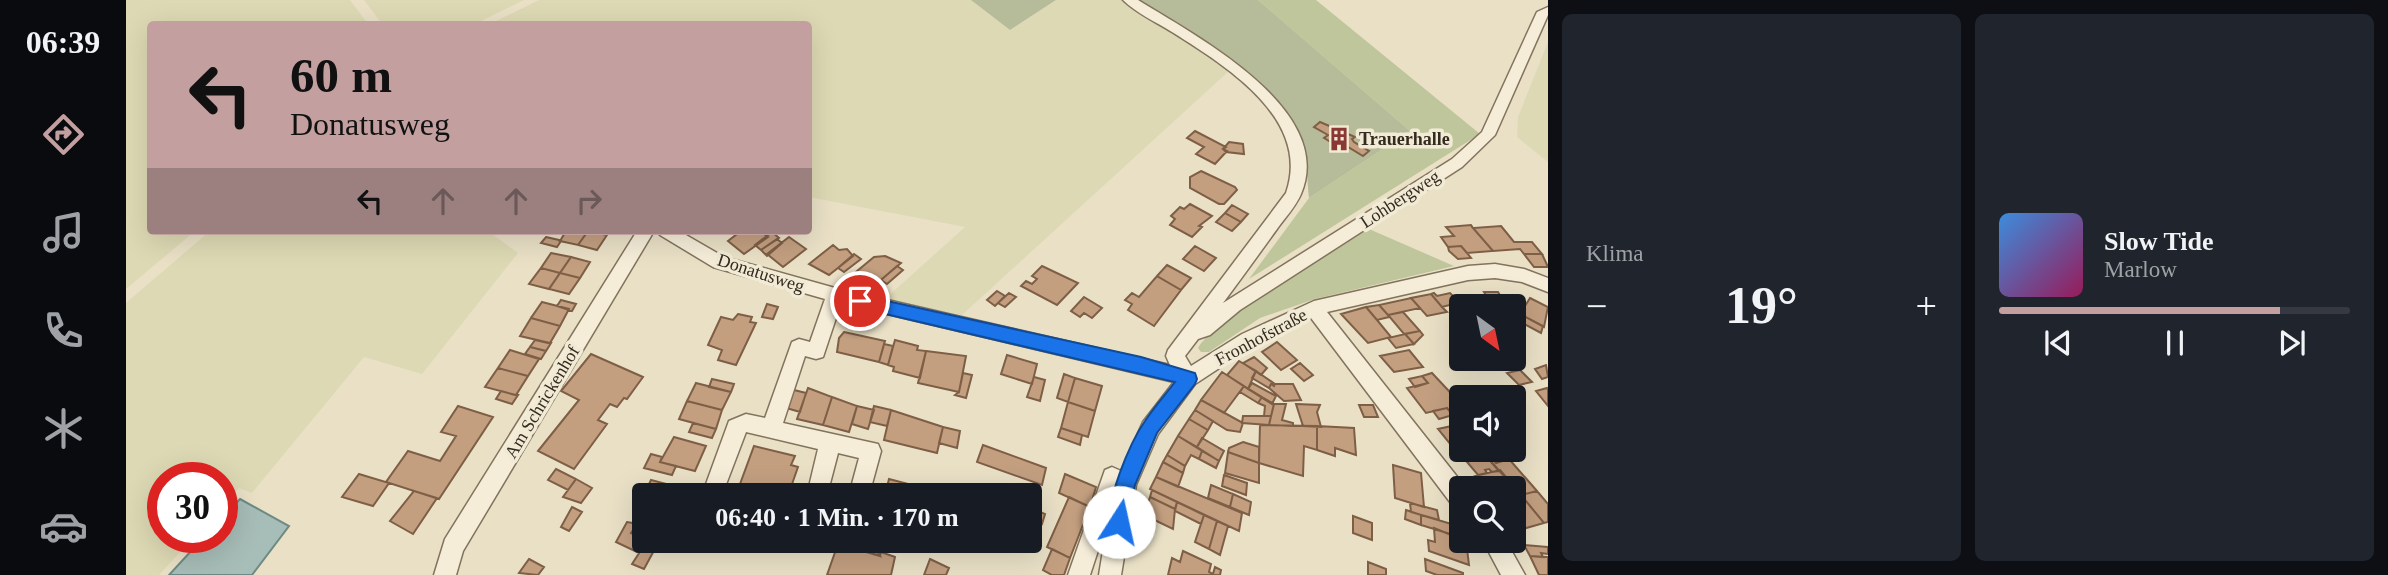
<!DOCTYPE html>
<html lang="de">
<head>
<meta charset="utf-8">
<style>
	:root { --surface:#171b24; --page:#20242c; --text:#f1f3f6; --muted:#9ea1a6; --line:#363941; --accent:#c39f9f }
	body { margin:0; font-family:"Times New Roman",serif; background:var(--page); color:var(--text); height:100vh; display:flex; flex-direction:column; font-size:26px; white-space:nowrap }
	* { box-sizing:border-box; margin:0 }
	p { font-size:23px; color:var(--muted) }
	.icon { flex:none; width:38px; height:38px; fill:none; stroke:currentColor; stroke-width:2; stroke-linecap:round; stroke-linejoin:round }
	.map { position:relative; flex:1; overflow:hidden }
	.sheet { display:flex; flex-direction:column; gap:14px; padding:14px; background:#0d0f14; width:840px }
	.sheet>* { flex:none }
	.guide { position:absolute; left:21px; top:21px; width:665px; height:214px; border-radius:7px; box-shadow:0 7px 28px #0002; background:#c39f9f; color:#111; overflow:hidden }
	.needle { width:46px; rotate:147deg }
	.tools { position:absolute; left:1323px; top:294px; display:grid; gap:14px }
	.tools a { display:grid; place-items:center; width:77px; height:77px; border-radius:7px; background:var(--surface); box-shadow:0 7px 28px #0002; font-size:35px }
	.speed { position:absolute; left:21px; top:462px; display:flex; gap:14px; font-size:35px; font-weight:700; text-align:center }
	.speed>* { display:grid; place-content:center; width:91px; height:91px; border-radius:50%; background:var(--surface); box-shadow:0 7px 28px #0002; line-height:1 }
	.speed .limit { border:10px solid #d22; background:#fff; color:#111 }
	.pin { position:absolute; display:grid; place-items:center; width:60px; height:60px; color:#fff; margin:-30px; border:4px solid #fff; border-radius:50%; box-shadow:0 2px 7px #0007 }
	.me { position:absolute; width:77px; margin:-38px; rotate:10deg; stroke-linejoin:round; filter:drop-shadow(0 0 5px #0008) }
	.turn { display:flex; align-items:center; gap:24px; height:147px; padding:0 28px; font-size:32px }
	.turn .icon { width:91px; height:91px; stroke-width:2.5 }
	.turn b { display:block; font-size:49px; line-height:60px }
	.lanes { display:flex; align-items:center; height:66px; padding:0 28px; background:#0003; justify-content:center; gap:35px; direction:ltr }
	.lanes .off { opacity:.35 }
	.big { font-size:52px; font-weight:600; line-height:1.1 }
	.sheet .tile { flex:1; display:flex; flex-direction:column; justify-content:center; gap:10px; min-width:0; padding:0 24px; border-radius:10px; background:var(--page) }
	.song { display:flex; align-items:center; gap:21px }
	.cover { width:84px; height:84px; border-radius:10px; background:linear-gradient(135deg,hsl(210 70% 55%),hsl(330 70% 35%)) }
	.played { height:7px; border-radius:4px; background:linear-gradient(90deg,var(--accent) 80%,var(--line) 80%) }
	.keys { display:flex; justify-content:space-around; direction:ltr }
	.heat { display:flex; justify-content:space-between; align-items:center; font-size:38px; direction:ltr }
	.sheet .tiles { flex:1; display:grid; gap:14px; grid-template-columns:repeat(2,1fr) }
	.trip { position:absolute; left:506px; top:483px; width:410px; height:70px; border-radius:7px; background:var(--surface); box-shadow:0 7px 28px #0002; font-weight:600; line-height:70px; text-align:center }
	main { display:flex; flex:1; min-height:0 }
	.tab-bar { display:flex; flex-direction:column; width:126px; justify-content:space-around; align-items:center; background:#090b0e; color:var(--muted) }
	.tab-bar .icon { width:49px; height:49px }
	.tab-bar .on { color:var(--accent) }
	.tab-bar b { font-size:32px; color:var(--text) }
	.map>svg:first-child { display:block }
</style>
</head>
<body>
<main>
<nav class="tab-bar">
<b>06:39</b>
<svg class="icon on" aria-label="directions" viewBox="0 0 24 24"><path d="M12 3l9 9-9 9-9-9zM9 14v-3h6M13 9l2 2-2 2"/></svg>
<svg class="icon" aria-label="music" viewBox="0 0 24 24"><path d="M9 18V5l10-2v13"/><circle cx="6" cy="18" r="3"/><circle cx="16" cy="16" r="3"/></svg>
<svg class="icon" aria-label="phone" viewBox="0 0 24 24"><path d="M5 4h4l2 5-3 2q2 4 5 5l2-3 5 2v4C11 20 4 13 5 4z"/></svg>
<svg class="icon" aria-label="climate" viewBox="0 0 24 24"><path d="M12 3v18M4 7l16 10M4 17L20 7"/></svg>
<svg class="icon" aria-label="car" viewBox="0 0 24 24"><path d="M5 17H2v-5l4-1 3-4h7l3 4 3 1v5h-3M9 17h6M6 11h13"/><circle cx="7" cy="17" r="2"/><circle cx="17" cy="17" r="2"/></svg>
</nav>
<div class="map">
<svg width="1422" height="575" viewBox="0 0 1422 575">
	<rect width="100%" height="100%" fill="#e9e0c6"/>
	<path fill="#ddd9b4" d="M0,0H224L242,24H24V231H69L0,289Z
		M238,0H398L349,24H256Z
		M413,0H845L884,30L930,0H997L1103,71L836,315L759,299L839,227L683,197L682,24H364Z
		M1422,42V162L1391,137L1392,117Z
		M84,231H362L392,253L296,374L238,357L126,493L113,488L96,506V478H37V537H68L33,575H0V303Z"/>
	<path fill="#bfc69b" d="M1132,0H1190L1354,134L1123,279L1183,198L1284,131Z
		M1243,229L1328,266L1189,299L1134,318L1083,352H1075L1072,348C1090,317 1206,252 1243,229Z"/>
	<path fill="#b6bb99" d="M845,0H930L884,30Z
		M1007,0H1132L1284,131L1183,198C1181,182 1182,165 1177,150C1155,74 1069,39 1007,0Z"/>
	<path fill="#a7bdb7" stroke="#6e8a84" stroke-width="2" d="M114,499L163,526L126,575H43L78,537H96V518Z"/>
	<path fill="#c39f80" stroke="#7e5f46" stroke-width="2" d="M1194,122L1229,137L1226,139L1228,142L1243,151L1237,156L1222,147L1218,150L1198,138L1202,135L1188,127Z
		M1069,131L1100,147L1097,149L1101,151L1089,164L1070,154L1078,147L1061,138Z
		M1103,142L1117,144L1118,154L1100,152L1097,149Z
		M1075,171L1109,187L1111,190L1098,204H1093L1064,188V177Z
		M1064,204L1086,216L1073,226L1076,227L1066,237L1044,225L1049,219L1045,216L1054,207L1058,209Z
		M1106,205L1122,214L1115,222L1099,213Z
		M1099,213L1115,222L1106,231L1090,222Z
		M1345,225L1347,228L1367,251L1341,253L1335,246L1322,247L1315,237L1328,236L1320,227Z
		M1375,226L1388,242H1406L1416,254H1398L1394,249L1367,251L1347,228Z
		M440,231H462L452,245L434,241Z
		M462,231L481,235L471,250L452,245Z
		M615,231H634L642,237L618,254L602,241Z
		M646,232L653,238L635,250L629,245Z
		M420,237L433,240L435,241L431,247L415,243Z
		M663,237L680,249L657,267L641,254Z
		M651,239L656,243L641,256L635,250Z
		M707,245L713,250L721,249L727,256L703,275L683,264Z
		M1069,246L1090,258L1078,271L1057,259Z
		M1335,246L1341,253L1345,258L1332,259L1323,251L1322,247Z
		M425,253L445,257L434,273L415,268Z
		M728,254L735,259L718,272L712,268Z
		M1398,254H1416L1422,267H1408Z
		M759,256L775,263L749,285L741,278L725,276L748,257Z
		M445,257L464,262L454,278L434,273Z
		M1041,265L1065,278L1055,290L1031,276Z
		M771,266L777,270L761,284L755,280Z
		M916,266L952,283L931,305L895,286L900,281L906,284L911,279L906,276Z
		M415,268L434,273L423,289L403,284Z
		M434,273L454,278L443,294L423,289Z
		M1031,276L1055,290L1028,326L1002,310L1006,304L999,300L1006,293L1013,297Z
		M871,291L879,296L869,306L861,300Z
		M1358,292H1372L1379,303L1367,306Z
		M883,293L890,297L879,307L872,303Z
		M1308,293L1311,296L1324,293L1330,299L1325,301L1328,304L1316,307L1305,294Z
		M1305,294L1316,307L1321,312L1301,316L1285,298Z
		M958,297L976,308L966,318L958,313L954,317L945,311Z
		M1285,298L1294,308L1262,315L1253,305Z
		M1404,298L1422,307L1418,327L1394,314Z
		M435,300L450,304L446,311L431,306Z
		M416,302L443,309L434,326L405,318Z
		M641,304L652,307L647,319L636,317Z
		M1253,305L1262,315L1263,317L1251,320L1240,307Z
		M1240,307L1251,320L1265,337L1242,343L1215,314Z
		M1277,312L1294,331L1278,334L1262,315Z
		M612,314L626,317L624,322L630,323L610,365L592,360L596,350L582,345L595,317L607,320Z
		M1394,314L1417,326L1415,333L1391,320Z
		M405,318L434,326L424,343L394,336Z
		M1294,331L1297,335L1288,344L1279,334Z
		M718,332L759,341L753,362L711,352L713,338Z
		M1279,334L1288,344L1270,348L1262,338Z
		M409,340L422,343H425L420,351L404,347Z
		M769,340L792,346L791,350L800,351L794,378L767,371L768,367L762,365Z
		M1151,342L1171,360L1155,370L1136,352Z
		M758,344L767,346L762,365L753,362Z
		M1335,346V359H1354L1339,364L1325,348Z
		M404,347L420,351L415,359L399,354Z
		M384,350L413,359L402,376L372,368Z
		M1283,350L1297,367L1268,372L1254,356Z
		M800,351L840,356L833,392L792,383Z
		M465,354L517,377L501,399L498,398L491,407L484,404L472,420L481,424L448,469L412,451L453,400L435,391Z
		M881,355L911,364L906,384L875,374Z
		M1128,357L1141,368L1135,375L1117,363Z
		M1113,361L1130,371L1122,389L1101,375Z
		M1174,363L1187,375L1178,381L1165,369Z
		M1420,365L1422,377L1416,379L1409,369Z
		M372,368L402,376L390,395L359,387Z
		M1394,370L1406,382L1393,385L1381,373Z
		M1130,371L1149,384L1148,386L1145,384L1143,388L1126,378Z
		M1096,372L1118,386L1098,413L1075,400Z
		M837,373L846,375L840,398L829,395L833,392Z
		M1306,373L1335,404V412L1327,415L1321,408L1300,413L1281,388L1302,383L1296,376Z
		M938,374L949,378L942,402L931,398Z
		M1296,376L1302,383L1289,387L1283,379Z
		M908,377L919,380L914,401L901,397Z
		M949,378L976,386L969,411L942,402Z
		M586,379L608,384L605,392L583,387Z
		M570,383L605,392L596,410L561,401Z
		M1126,383L1150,396L1146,404L1122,389Z
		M1145,384H1167L1175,400L1158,401L1143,388Z
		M1118,386L1136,397L1132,403L1114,392Z
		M682,388L706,397L697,425L671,419Z
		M1421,388L1422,390V406L1410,391Z
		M664,389L680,393L674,412L657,407Z
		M375,391L389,395H392L386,404L370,399Z
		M706,397L731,406L723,432L697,425Z
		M1136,397L1148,404L1145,416H1138L1139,406L1132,403Z
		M1075,400L1117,423L1114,432L1101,430L1069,410Z
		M561,401L596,410L590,429L553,419Z
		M942,402L969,411L962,437L935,428Z
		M1148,404H1160L1156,420L1167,423V426L1143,425Z
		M1170,404L1194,405L1191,412L1195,427L1177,426Z
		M1233,405H1247L1252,417H1238Z
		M332,406L367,417L313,499L260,482L282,451L314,461L330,436L315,432Z
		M731,406L748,410L742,429L726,424Z
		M748,406L765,410L761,426L744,422Z
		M1321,408L1327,415L1313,419L1307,411Z
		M765,410L817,427L811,453L758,440Z
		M1069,410L1087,421L1082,430L1063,419Z
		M1117,416H1145L1143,425L1116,423Z
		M1063,419L1082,430L1071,447L1052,436Z
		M567,423L590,429L586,438L563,432Z
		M1335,424V450H1355L1333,455L1312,429Z
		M1134,425L1191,426V450L1178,446L1177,476L1133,463Z
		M1191,426L1228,428L1230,455L1209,448V456L1191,450Z
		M817,427L834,431L831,448L813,443Z
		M935,428L956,435L954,445L932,437Z
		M1052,436L1076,451L1073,459L1065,455L1059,466L1041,455Z
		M548,437L580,446L569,471L534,462Z
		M1076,438L1098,451L1093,461L1071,447Z
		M1117,442L1133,447V463L1102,452L1103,448Z
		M857,445L920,468L916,485L851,462Z
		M628,446L669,456L665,465L672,467L665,487L659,486L655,495L614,484Z
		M1076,451L1093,461L1090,468L1073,459Z
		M1376,451L1383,459L1370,463L1364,455Z
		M1102,452L1133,463V483L1099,473Z
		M525,454L536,457L534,462L550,466L546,475L518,468Z
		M1041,455L1059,466L1057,473L1037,462Z
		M1364,455L1370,463L1383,459L1411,491L1395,495L1360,456Z
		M1360,456L1373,471L1366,472L1363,469L1359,470L1361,473L1352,475L1341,462Z
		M1037,462L1057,473L1052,487L1030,477Z
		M1267,465L1295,473L1298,507L1269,498Z
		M430,469L450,479L442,490L422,480Z
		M1374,470L1395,495L1388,497V488H1359L1349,476Z
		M233,474L263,483L247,506L216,497Z
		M939,474L970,487L964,507L933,493Z
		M1098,475L1121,483L1120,495L1096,486Z
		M1030,477L1116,513L1113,531L1024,489Z
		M450,479L466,488L455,503L437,497Z
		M763,479L805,490L804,495H759Z
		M525,480L563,490L561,495H518V502L515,501Z
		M1085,485L1107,494L1104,507L1082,498Z
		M1026,490L1051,502L1049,509L1024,497Z
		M288,491L311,498L287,534L264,521Z
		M1411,491L1422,504V522L1418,523L1395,495Z
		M1107,494L1125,502L1123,515L1104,507Z
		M1395,495L1418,523L1393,530L1388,524V497Z
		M943,497L964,507L944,558L921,547Z
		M1024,497L1049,509L1047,529L1018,515Z
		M1051,502L1078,515L1075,524L1049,511Z
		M1284,503L1311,510L1313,520L1285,512Z
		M446,507L456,512L443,531L435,527Z
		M903,507L919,514L916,524L903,517Z
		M1280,510L1295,515V525L1279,519Z
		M1078,515L1091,521L1083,549L1069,542Z
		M1295,515L1329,525L1331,536L1295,525Z
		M1227,516L1246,523V540L1227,533Z
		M1091,521L1102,526L1094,555L1083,549Z
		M501,522L518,525V535L507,530L505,533L521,541L513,553L490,542Z
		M1308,528L1340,541L1343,565L1303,551L1302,540L1309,542Z
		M521,541L531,545L518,569L506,564Z
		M713,541L754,556L755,552L769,557L765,575H701Z
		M734,543L749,548L754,556L726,548Z
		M1398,545L1422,547V554L1415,553L1417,557L1404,556Z
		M926,549L944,558L938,575H926L917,570Z
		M1057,551L1085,564L1083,572L1087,574L1089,567L1095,570L1094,575H1042L1046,558L1054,562Z
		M1404,556L1422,557V575H1413Z
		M403,559L418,567L412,575L393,573Z
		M804,559L823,568L820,575H798Z
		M1299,559L1337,573V575H1311L1300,571Z
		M1242,562L1260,569V575H1242Z"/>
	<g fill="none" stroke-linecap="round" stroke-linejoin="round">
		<g stroke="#82735e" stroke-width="3">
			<path id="minor" d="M997,0H1012C1068,35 1211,109 1175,194C1170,206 1159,218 1151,229C1133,254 1115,279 1097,303L1326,159L1356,132L1411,12L1422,7V15L1369,135L1336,167L1114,310L1084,335L1072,339L1059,356L1065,366L1116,334L1188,301L1342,266L1369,264L1398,269L1422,278V292L1396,282L1369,278L1342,280L1201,312L1340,488H1335V509L1327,506L1185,318L1130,344L1069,384L1032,434L1010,485L995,575H973L982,520L964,575H942L979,470L986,467L995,471L1017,422L1048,382L715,303L697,357L690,359L679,356L657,423L752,444L755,451L743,495H723L733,458L712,453L701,495H681L692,449L620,432L596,495H576L603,421L620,414L639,418L666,342L673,339L684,342L699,299L587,267L534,235L532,231H553L598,257L709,288L1044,365L1040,356L1042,350L1160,193C1186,119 1100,66 1046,32C1030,22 1010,13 997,0Z
				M511,231H528L337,551L330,575H308L319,539Z
				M1357,541H1380L1399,575H1375Z"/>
		</g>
		<use href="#minor" fill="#f5edd8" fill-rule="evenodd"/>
	</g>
	<path fill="#1a73e8" stroke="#114b97" stroke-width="2" d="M734,295L1015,357L1069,373L1071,379L1069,384L1031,433L1009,485L1000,529L993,531L986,529C976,506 1005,441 1019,421C1028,407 1039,395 1049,382L734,308L726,301Z"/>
	<defs>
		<g id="building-bare" transform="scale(1.89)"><path d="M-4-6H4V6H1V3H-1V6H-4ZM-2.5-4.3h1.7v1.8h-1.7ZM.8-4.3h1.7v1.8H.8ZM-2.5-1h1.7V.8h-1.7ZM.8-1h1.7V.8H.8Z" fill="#8a3834" stroke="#f1ead4" stroke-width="2.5" paint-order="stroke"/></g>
	</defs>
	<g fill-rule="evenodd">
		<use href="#building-bare" x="1213" y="139"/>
	</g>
	<g text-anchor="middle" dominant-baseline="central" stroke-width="7" stroke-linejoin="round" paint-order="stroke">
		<g font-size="18" font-weight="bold" fill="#342a20" stroke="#f1ead4" text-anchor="start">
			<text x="1233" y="139">Trauerhalle</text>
		</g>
		<g font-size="18" fill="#342a20" stroke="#f1ead4">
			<text transform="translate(1274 199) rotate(-33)">Lohbergweg</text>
			<text transform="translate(635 273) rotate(18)">Donatusweg</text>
			<text transform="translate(1135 337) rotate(-28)">Fronhofstraße</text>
			<text transform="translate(416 402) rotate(-59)">Am Schrickenhof</text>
		</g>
	</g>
</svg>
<div class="tools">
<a><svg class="needle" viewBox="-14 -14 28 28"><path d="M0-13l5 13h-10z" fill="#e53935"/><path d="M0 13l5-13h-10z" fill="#9ea1a6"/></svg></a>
<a><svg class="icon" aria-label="sound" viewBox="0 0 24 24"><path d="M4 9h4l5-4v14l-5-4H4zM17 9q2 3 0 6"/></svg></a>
<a><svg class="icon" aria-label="search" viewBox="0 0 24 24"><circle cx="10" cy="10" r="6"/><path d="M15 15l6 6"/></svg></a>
</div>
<div class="speed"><div class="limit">30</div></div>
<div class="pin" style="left:734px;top:301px;background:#d93025"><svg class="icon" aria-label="arrive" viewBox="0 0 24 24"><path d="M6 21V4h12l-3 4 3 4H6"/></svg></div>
<svg class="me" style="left:993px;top:522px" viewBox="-20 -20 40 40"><circle r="19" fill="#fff"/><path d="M0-13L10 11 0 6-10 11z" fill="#1a73e8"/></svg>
<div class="trip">06:40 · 1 Min. · 170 m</div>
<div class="guide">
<div class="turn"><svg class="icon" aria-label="left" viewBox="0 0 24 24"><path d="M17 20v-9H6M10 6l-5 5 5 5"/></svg><div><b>60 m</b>Donatusweg</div></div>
<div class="lanes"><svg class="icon" aria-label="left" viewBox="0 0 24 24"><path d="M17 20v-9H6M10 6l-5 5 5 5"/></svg><svg class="icon off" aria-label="ahead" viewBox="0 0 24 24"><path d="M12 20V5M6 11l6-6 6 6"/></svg><svg class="icon off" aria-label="ahead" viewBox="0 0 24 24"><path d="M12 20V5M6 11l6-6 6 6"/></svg><svg class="icon off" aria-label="right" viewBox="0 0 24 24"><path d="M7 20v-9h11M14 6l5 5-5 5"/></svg></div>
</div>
</div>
<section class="sheet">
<div class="tiles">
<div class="tile"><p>Klima</p>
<div class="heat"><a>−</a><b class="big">19°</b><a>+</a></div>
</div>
<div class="tile">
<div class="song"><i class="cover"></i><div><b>Slow Tide</b><p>Marlow</p></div></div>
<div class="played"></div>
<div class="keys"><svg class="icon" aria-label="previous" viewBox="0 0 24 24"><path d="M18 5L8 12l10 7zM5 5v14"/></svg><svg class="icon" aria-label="pause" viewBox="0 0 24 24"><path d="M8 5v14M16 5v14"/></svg><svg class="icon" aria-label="next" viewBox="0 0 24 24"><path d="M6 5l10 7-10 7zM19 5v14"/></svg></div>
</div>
</div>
</section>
</main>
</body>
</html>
